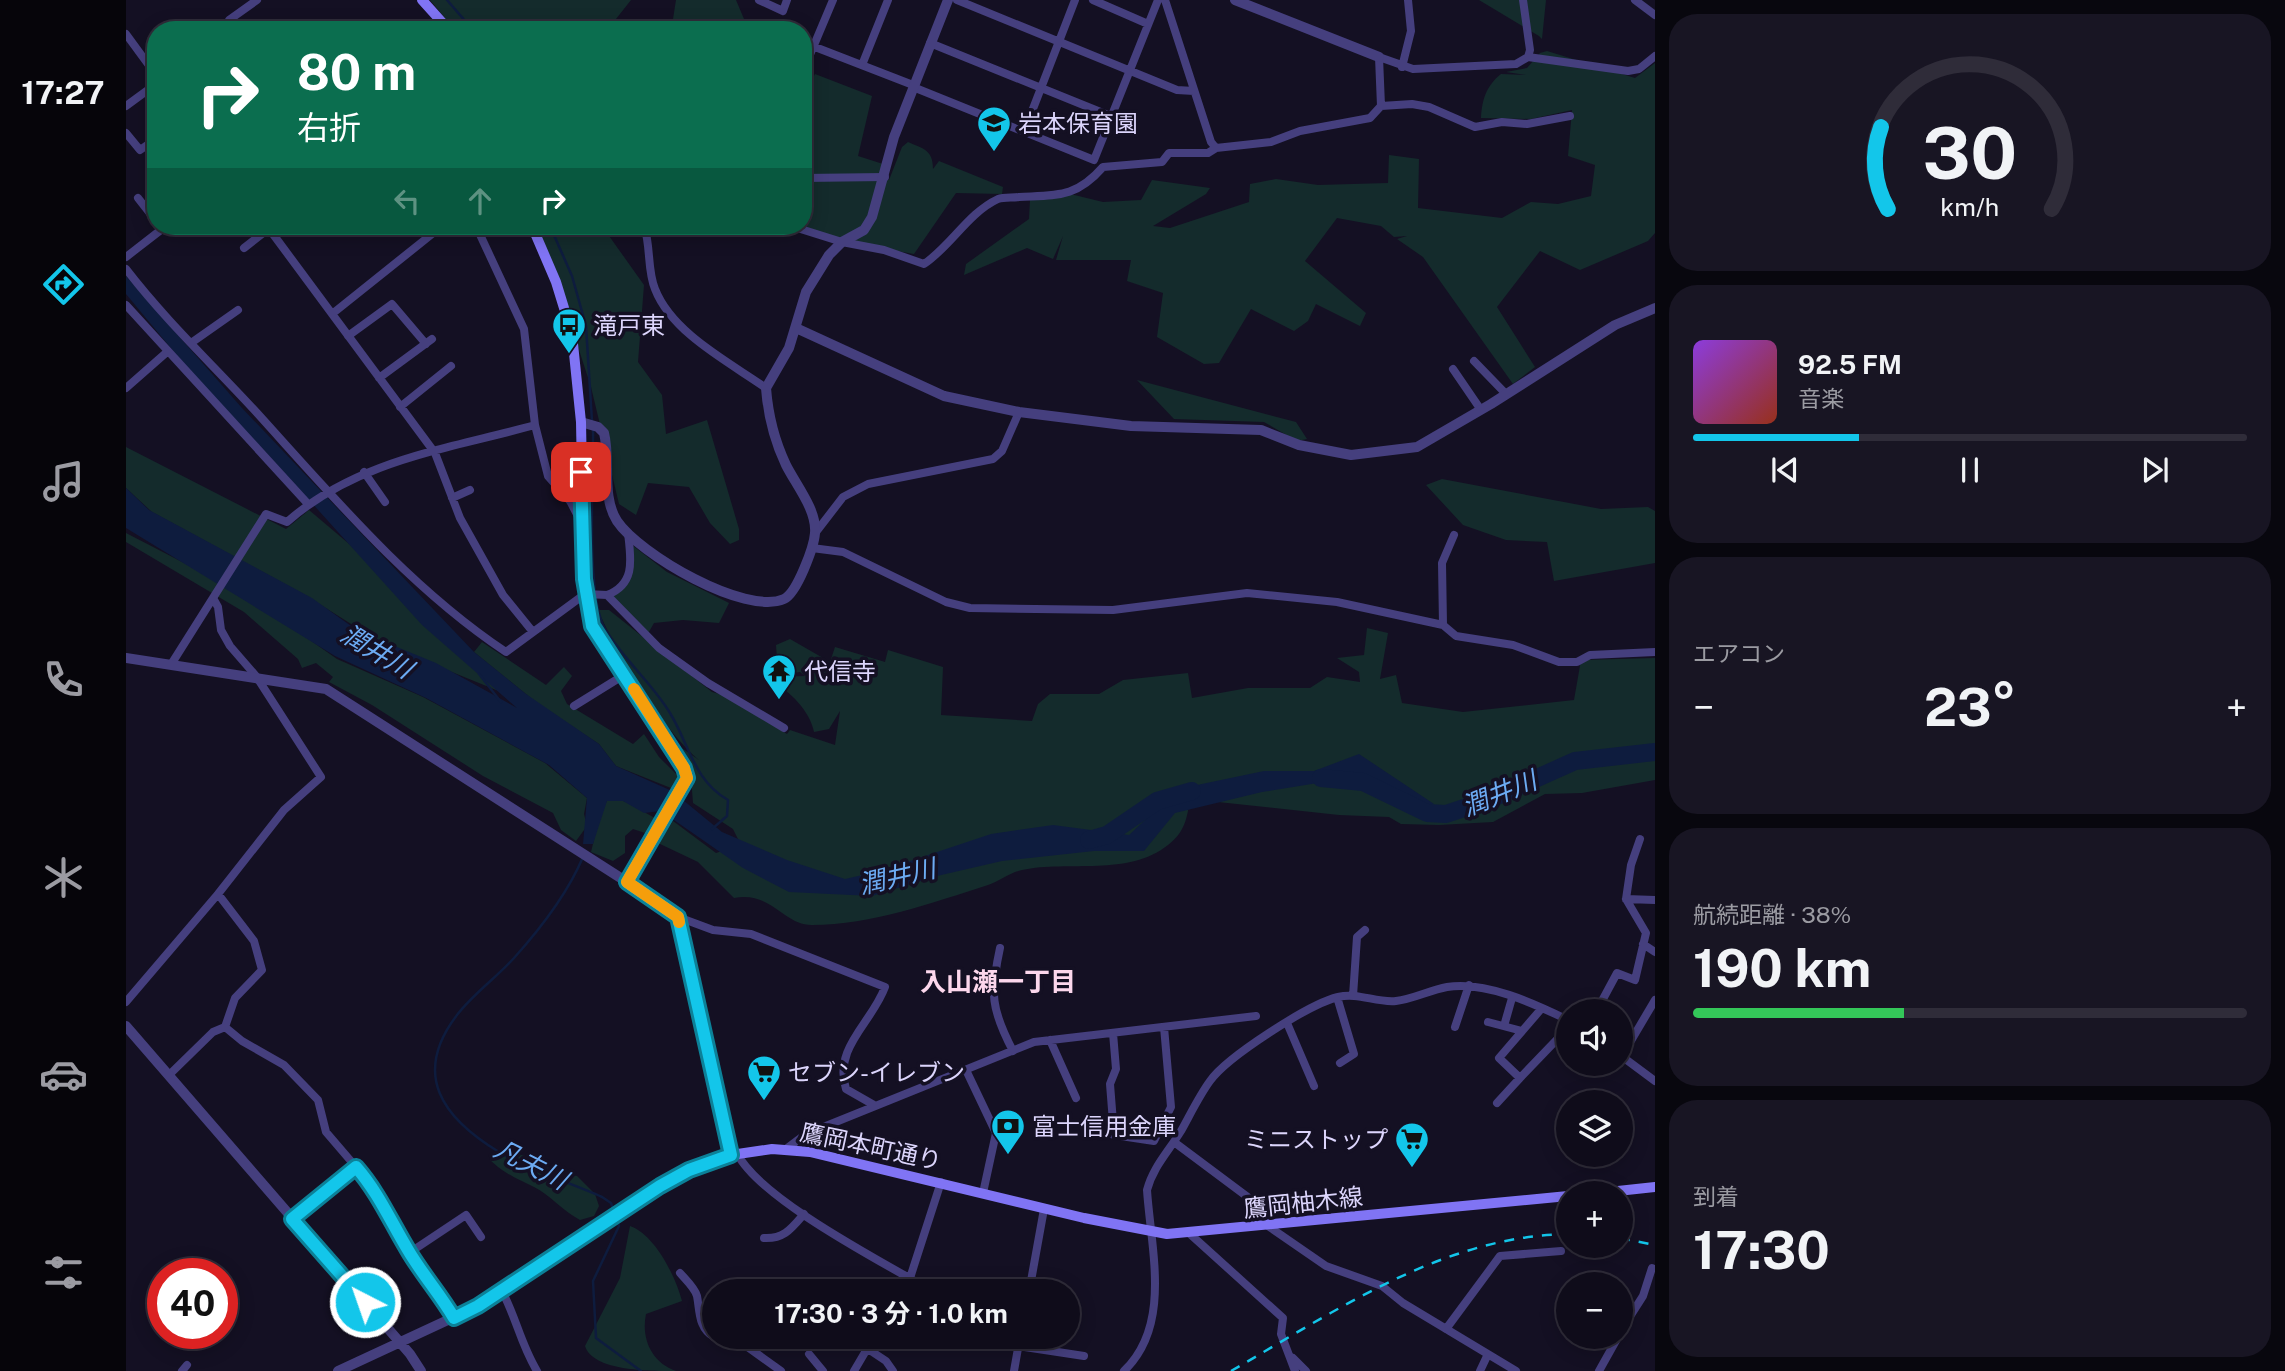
<!DOCTYPE html>
<html lang="ja">
<head>
<meta charset="utf-8">
<style>
	:root { --surface:#0f0c1a; --page:#181523; --text:#f1f3f6; --muted:#9b9ba2; --line:#2f2c39; --accent:#13c6ea }
	body { margin:0; font-family:"Public Sans","Noto Sans JP",sans-serif; background:var(--page); color:var(--text); height:100vh; display:flex; flex-direction:column; font-size:26px; white-space:nowrap }
	* { box-sizing:border-box; margin:0 }
	p { font-size:23px; color:var(--muted) }
	.icon { flex:none; width:38px; height:38px; fill:none; stroke:currentColor; stroke-width:2; stroke-linecap:round; stroke-linejoin:round }
	.map { position:relative; flex:1; overflow:hidden }
	.drawer { display:flex; flex-direction:column; gap:14px; padding:14px; background:#08070e; width:630px }
	.drawer>* { flex:none }
	.hud { position:absolute; left:21px; top:21px; width:665px; height:214px; border-radius:28px; box-shadow:0 4px 18px #0003,0 0 0 2px var(--line); background:#0b6e4f; color:#fff; overflow:hidden }
	.tools { position:absolute; left:1430px; top:999px; display:grid; gap:14px }
	.tools a { display:grid; place-items:center; width:77px; height:77px; border-radius:50%; background:var(--surface); box-shadow:0 4px 18px #0003,0 0 0 2px var(--line); font-size:35px }
	.speed { position:absolute; left:21px; top:1258px; display:flex; gap:14px; font-size:35px; font-weight:700; text-align:center }
	.speed>* { display:grid; place-content:center; width:91px; height:91px; border-radius:50%; background:var(--surface); box-shadow:0 4px 18px #0003,0 0 0 2px var(--line); line-height:1 }
	.speed .limit { border:10px solid #d22; background:#fff; color:#111 }
	.pin { position:absolute; display:grid; place-items:center; width:60px; height:60px; color:#fff; margin:-30px; border-radius:14px; box-shadow:0 4px 10px #0006 }
	.me { position:absolute; width:77px; margin:-38px; rotate:319deg; stroke-linejoin:round; filter:drop-shadow(0 0 5px #0008) }
	.turn { display:flex; align-items:center; gap:24px; height:147px; padding:0 35px; font-size:32px }
	.turn .icon { width:91px; height:91px; stroke-width:2.5 }
	.turn b { display:block; font-size:49px; line-height:60px }
	.lanes { display:flex; align-items:center; height:66px; padding:0 35px; background:#0003; justify-content:center; gap:35px; direction:ltr }
	.lanes .off { opacity:.35 }
	.big { font-size:52px; font-weight:700; line-height:1.1 }
	.drawer .tile { flex:1; display:flex; flex-direction:column; justify-content:center; gap:10px; min-width:0; padding:0 24px; border-radius:28px; background:var(--page) }
	.drawer .dial { align-items:center; gap:0 }
	.dial svg { height:182px; overflow:visible; fill:none; stroke:var(--line); stroke-width:7; stroke-linecap:round; text-anchor:middle }
	.dial text { fill:var(--text); stroke:none }
	.song { display:flex; align-items:center; gap:21px }
	.cover { width:84px; height:84px; border-radius:10px; background:linear-gradient(135deg,hsl(270 70% 55%),hsl(10 70% 35%)) }
	.played { height:7px; border-radius:4px; background:linear-gradient(90deg,var(--accent) 30%,var(--line) 30%) }
	.keys { display:flex; justify-content:space-around; direction:ltr }
	.heat { display:flex; justify-content:space-between; align-items:center; font-size:38px; direction:ltr }
	.charge { height:10px; border-radius:5px; background:linear-gradient(90deg,#34c759 38%,var(--line) 0) }
	.trip { position:absolute; left:576px; top:1279px; width:378px; height:70px; border-radius:35px; background:var(--surface); box-shadow:0 4px 18px #0003,0 0 0 2px var(--line); font-weight:700; line-height:70px; text-align:center }
	main { display:flex; flex:1; min-height:0 }
	.menu { display:flex; flex-direction:column; width:126px; justify-content:space-around; align-items:center; background:#06050a; color:var(--muted) }
	.menu .icon { width:49px; height:49px }
	.menu .on { color:var(--accent) }
	.menu b { font-size:32px; color:var(--text) }
	.map>svg:first-child { display:block }
</style>
</head>
<body>
<main>
<nav class="menu">
<b>17:27</b>
<svg class="icon on" aria-label="directions" viewBox="0 0 24 24"><path d="M12 3l9 9-9 9-9-9zM9 14v-3h6M13 9l2 2-2 2"/></svg>
<svg class="icon" aria-label="music" viewBox="0 0 24 24"><path d="M9 18V5l10-2v13"/><circle cx="6" cy="18" r="3"/><circle cx="16" cy="16" r="3"/></svg>
<svg class="icon" aria-label="phone" viewBox="0 0 24 24"><path d="M5 4h4l2 5-3 2q2 4 5 5l2-3 5 2v4C11 20 4 13 5 4z"/></svg>
<svg class="icon" aria-label="climate" viewBox="0 0 24 24"><path d="M12 3v18M4 7l16 10M4 17L20 7"/></svg>
<svg class="icon" aria-label="car" viewBox="0 0 24 24"><path d="M5 17H2v-5l4-1 3-4h7l3 4 3 1v5h-3M9 17h6M6 11h13"/><circle cx="7" cy="17" r="2"/><circle cx="17" cy="17" r="2"/></svg>
<svg class="icon" aria-label="filters" viewBox="0 0 24 24"><path d="M4 7h16M4 17h16"/><circle cx="9" cy="7" r="2"/><circle cx="15" cy="17" r="2"/></svg>
</nav>
<div class="map">
<svg width="1529" height="1371" viewBox="0 0 1529 1371">
	<rect width="100%" height="100%" fill="#141023"/>
	<path fill="#142b2c" d="M304,0H505L490,19L495,30H329Z
		M550,0H610L618,19L656,30H583L547,19Z
		M1353,0H1420L1416,39L1413,36Z
		M1421,51L1509,78L1529,63V233L1522,241L1454,270L1414,251L1371,307L1409,367L1387,384L1297,257L1271,239L1281,236L1268,237L1255,226L1211,218L1179,261L1240,313L1234,326L1190,304L1182,321L1168,331L1125,309L1093,363L1078,364L1031,337L1037,293L1001,281L1005,260H930L937,236L927,259L901,248L838,275L840,264L903,219L904,200L932,191L977,202L1015,200L1026,180L1084,188L1080,194L1027,226L1044,228L1123,202L1124,184L1150,179L1192,185L1262,183L1263,155L1293,159L1292,208L1376,218L1405,202L1432,204L1465,196L1469,165L1442,156L1446,110L1405,119L1355,118C1356,100 1360,86 1375,74L1400,75L1380,72L1401,68L1414,53Z
		M689,74L746,96L732,156L757,164V177L763,180L776,147L782,142C798,149 807,150 807,169L813,161L877,187L876,194L830,193L788,254L725,243L677,226V97Z
		M413,226H476L518,285L512,362L536,395L540,434L581,420L613,529V540L604,544L584,523L563,487L522,483L510,515L493,504L465,387Z
		M1011,380L1170,422L1181,439L1171,441L1138,422L1048,419Z
		M0,447L160,529L183,510L235,554L380,694L257,644L179,595L26,512L0,488Z
		M1316,479L1475,509L1522,507L1529,511V563L1428,581L1421,542L1380,540L1337,525L1300,485Z
		M0,533L120,595L211,659L297,697L419,763L461,798L458,814L461,826L450,841L435,830L427,813L357,776L246,705L203,682L207,677L190,663L176,668L172,659L118,612L0,542Z
		M506,545L541,572L603,603L593,623L557,620L528,623L520,637L484,598C508,580 508,575 506,545Z
		M472,610H483L586,692L597,695L661,734L664,730L709,745L714,711L703,729L688,732C684,711 664,691 645,681L650,677L679,676L674,672L646,676L651,659L650,645L664,639L704,662L709,647L759,662L762,650L817,667L815,715L906,721L912,704L924,694H973L997,680L1062,673L1066,698L1122,688H1184L1201,677L1234,682L1233,672L1211,658L1238,655L1241,628L1262,633L1254,679L1270,675L1276,703L1337,712L1448,700L1455,660L1529,658V780L1456,793L1419,794L1367,822L1313,825L1275,824L1263,817L1213,815L1064,799C1061,818 1059,832 1042,845C1002,877 943,860 896,870C885,872 874,881 862,885C805,903 746,925 686,925C657,925 646,891 608,898L572,862L532,843L547,821L590,853L615,845L607,829L567,803L565,778L550,744L573,760C537,730 491,654 472,610Z
		M356,642L420,685L438,667L446,676L435,691L441,704L507,744L518,734L533,757L554,778L550,790L490,766L473,744L411,703L348,652Z
		M494,799L529,818L522,834L507,829L499,836V853L487,861L465,852L474,815L481,801Z
		M384,1152L407,1158L431,1172L451,1176L469,1194L473,1206L468,1216L454,1220C437,1211 424,1195 408,1187C389,1177 380,1175 364,1160Z
		M504,1226C529,1235 549,1275 556,1301L520,1314C515,1338 525,1362 550,1371C522,1371 467,1371 459,1346L494,1278Z"/>
	<path fill="#0e1c3e" d="M0,276L116,408L348,652L400,694L473,744L490,766L546,791L596,832L661,860L719,879L754,871L865,834L927,825L1003,835L1052,789L1138,771H1188L1233,754L1308,804L1283,813L1235,776L1136,792L1049,813L1018,851H968L876,861L811,876L746,896L663,892L617,868L535,811L518,813L497,801H481L467,844H457L461,798L423,765L300,698L209,656L0,528V488L23,510L186,598L232,631L310,663L391,708L296,625L137,449L106,422L0,294Z"/>
	<g fill="none" stroke-linecap="round" stroke-linejoin="round">
		<path stroke="#0e1c3e" stroke-width="2.5" d="M321,0L347,30
			M424,226L446,276L460,326L466,421
			M467,428C468,472 459,595 479,629C497,659 526,683 544,713C563,744 568,781 602,800L601,816L586,829
			M353,674L375,702
			M457,857C441,895 415,928 388,958C370,978 347,994 331,1015C285,1075 317,1118 373,1152C404,1171 443,1182 476,1197L485,1203L488,1212
			M490,1219L493,1226L467,1281L470,1338L515,1371"/>
		<path stroke="#0e1c3e" stroke-width="18" d="M1195,778L1237,782L1301,813L1320,814L1362,800L1449,761L1529,752
			M963,840L981,835L1031,801L1066,791"/>
		<path stroke="#453f7e" stroke-width="8" d="M633,0L657,11L661,0
			M831,0L1051,90L1068,91
			M967,0L1022,24
			M1039,0L1085,142L1090,148L1145,142L1174,131L1244,118L1255,106L1253,57L1287,69L1390,64L1402,57L1404,50L1397,0
			M1509,0L1529,15
			M104,30L103,20L131,0
			M306,30L315,21
			M0,34L30,75
			M804,43L987,117
			M689,47L787,85
			M1402,57L1502,71L1513,69L1529,56
			M677,58L683,57L707,0
			M736,65L762,0
			M1276,67L1285,31L1282,0
			M787,87L968,160L1032,0
			M0,106L30,84
			M1255,106L1286,104L1303,107L1349,127L1376,122L1401,124L1444,116
			M898,132L949,0
			M0,133L14,150L30,139
			M677,178L759,177
			M12,198L30,221
			M141,226L309,453L334,518L377,595L407,632
			M350,226L398,329L409,425L422,476L444,501L455,522
			M518,226C525,246 521,270 529,289C546,333 603,362 640,388
			M665,226L716,242L758,250L798,264C825,246 842,213 872,199C878,197 887,198 893,197C931,195 950,198 977,167L1036,162L1043,153H1082L1090,148
			M118,248L146,226
			M0,257L40,226
			M0,269C40,321 88,366 132,414C208,498 285,589 380,652L459,594L481,595L533,648L582,683L658,728
			M0,305L182,504
			M206,314L316,226
			M222,336L266,304L300,344
			M65,343L112,310
			M1348,361L1380,394
			M1327,369L1355,410
			M253,378L306,339
			M0,388L41,352
			M274,407L325,366
			M238,472L259,502
			M326,498L344,490
			M690,532L717,497L742,484L867,459L876,451L893,412
			M1328,535L1316,563L1317,625L1330,636L1387,645L1433,662H1451L1464,655L1529,652
			M686,548L717,552L820,602L844,608L987,610L1121,593L1211,602L1317,625
			M481,595C510,584 505,559 502,533
			M46,663L140,514L161,522C231,460 322,449 409,425
			M448,706L498,675
			M1514,839L1505,865L1500,899L1529,900
			M552,917L587,930L625,934L759,987C746,1023 707,1047 720,1089L748,1105
			M1517,944L1529,952
			M874,948C864,994 865,1009 887,1051
			M1227,996L1231,937L1239,930
			M1211,997L1228,1054L1214,1063
			M0,1002L92,894L158,810L195,777L130,676L104,646L95,630L92,607L87,598
			M1470,1012L1491,973L1509,980L1520,933L1500,899
			M1362,1022L1396,1031
			M1161,1023L1188,1086
			M1378,1026L1386,998
			M99,1027L116,1041L158,1065L192,1100L200,1132L230,1167L166,1219
			M1329,1027L1343,985
			M987,1033L990,1069L984,1084L988,1135L1028,1141L1045,1107L1038,1027
			M924,1040L950,1098
			M1494,1055L1529,1081
			M1496,1056L1529,1000
			M840,1070L870,1133L857,1193
			M43,1075L87,1032L99,1027L109,998L136,970L128,941L92,894
			M1394,1078L1442,1028
			M1371,1103L1394,1078L1373,1058L1416,1008
			M966,1129L988,1135
			M1048,1142L1127,1201L1142,1226L1200,1266L1256,1286L1277,1303L1390,1371
			M660,1149L680,1134L908,1042L1130,1016
			M611,1153C633,1199 760,1264 808,1292
			M230,1167L245,1184L283,1253L328,1318
			M1064,1234L1157,1318L1155,1334L1169,1371
			M638,1238C658,1239 665,1229 678,1214
			M283,1253L340,1215L355,1237
			M554,1273C559,1279 569,1288 571,1296C574,1311 572,1328 588,1337
			M376,1291C390,1317 395,1345 411,1371
			M776,1292L784,1278L815,1182
			M903,1292L918,1209
			M1320,1329L1374,1256L1435,1251
			M1494,1332L1517,1296L1526,1268
			M588,1337L596,1341L616,1343L655,1371
			M892,1346L958,1356
			M742,1349L760,1361L767,1371
			M683,1354L697,1371
			M1167,1358L1180,1371
			M56,1371L61,1365
			M728,1371L748,1337
			M888,1371L894,1337
			M998,1371C1046,1325 1025,1250 1021,1190C1027,1167 1042,1152 1055,1131C1064,1115 1073,1096 1084,1081C1101,1057 1183,1004 1212,997C1232,992 1250,1003 1270,1001C1287,999 1304,990 1321,987C1360,981 1407,1003 1442,1020
			M1354,1371L1362,1354
			M1473,1371L1492,1337"/>
		<path stroke="#453f7e" stroke-width="10" d="M1109,0L1253,57
			M670,328L818,396L893,412L1005,426L1135,430L1173,445L1225,455L1291,447L1365,404L1489,325L1529,308
			M455,422L472,427L478,433C485,461 475,496 491,521C513,554 619,616 658,599C671,593 688,547 689,533C691,510 670,485 660,465C649,442 642,414 640,388L663,348L680,292L703,255L716,242L738,230L746,217L768,137L822,0
			M0,658L200,689L501,882
			M0,1026L284,1354L295,1371
			M212,1371L352,1306L534,1187L563,1170L605,1155"/>
		<path stroke="#8074f4" stroke-width="10" d="M296,0L323,30
			M406,226L430,282L446,334L455,422L458,579L466,627L558,768L561,778L501,882L552,917L605,1155L646,1149L684,1152L958,1218L1041,1234L1442,1196
			M1464,1194L1529,1187"/>
		<path stroke="#13c6ea" stroke-width="2.5" stroke-dasharray="10 9" stroke-linecap="butt" d="M1494,1238L1529,1245
			M1105,1371C1210,1311 1317,1236 1442,1234"/>
	</g>
	<g fill="none" stroke-linecap="round" stroke-linejoin="round">
		<g stroke="#0c8198" stroke-width="18">
			<path id="route" d="M239,1302L166,1219L230,1167C252,1192 265,1222 282,1250C296,1274 314,1294 328,1318L352,1306L534,1186L563,1170L605,1155L552,917L501,882L561,778L558,768L466,626L458,579L455,472"/>
		</g>
		<use href="#route" stroke="#13c6ea" stroke-width="12"/>
		<path stroke="#f59e0b" stroke-width="12" d="M508,689L558,768L561,778L501,882L552,917L553,922"/>
	</g>
	<defs>
		<g id="school-pin" transform="scale(1.75)"><path d="M0 17L-7.5 6A9.5 9.5 0 1 1 7.5 6Z" fill="#13c6ea" stroke="#141023"/><path d="M0-5L7-2L0 1L-7-2ZM-4 1L0 2.5L4 1V4Q0 6-4 4Z" fill="#111"/></g>
		<g id="bus-pin" transform="scale(1.75)"><path d="M0 17L-7.5 6A9.5 9.5 0 1 1 7.5 6Z" fill="#13c6ea" stroke="#141023"/><path d="M-5-6H5V4H4V6H2V4H-2V6H-4V4H-5ZM-3.5-4V0h7V-4ZM-3.5 1.2v1.5H-2V1.2ZM2 1.2v1.5H3.5V1.2Z" fill="#111"/></g>
		<g id="temple-pin" transform="scale(1.75)"><path d="M0 17L-7.5 6A9.5 9.5 0 1 1 7.5 6Z" fill="#13c6ea" stroke="#141023"/><path d="M0-6L5-2H3V0L6.5 2.5H4V6H1.5V3h-3V6H-4V2.5H-6.5L-3 0V-2H-5Z" fill="#111"/></g>
		<g id="supermarket-pin" transform="scale(1.75)"><path d="M0 17L-7.5 6A9.5 9.5 0 1 1 7.5 6Z" fill="#13c6ea" stroke="#141023"/><path d="M-6-5.5h2.5l.6 2H6L4.5 2H-2.5L-4.4-4H-6ZM-1.5 3.2a1.3 1.3 0 1 0 .1 0ZM3 3.2a1.3 1.3 0 1 0 .1 0Z" fill="#111"/></g>
		<g id="bank-pin" transform="scale(1.75)"><path d="M0 17L-7.5 6A9.5 9.5 0 1 1 7.5 6Z" fill="#13c6ea" stroke="#141023"/><path d="M-6-4H6V4H-6ZM0-2.3a2.3 2.3 0 1 0 0 4.6a2.3 2.3 0 1 0 0-4.6Z" fill="#111"/></g>
	</defs>
	<g fill-rule="evenodd">
		<use href="#school-pin" x="868" y="123"/>
		<use href="#bus-pin" x="443" y="325"/>
		<use href="#temple-pin" x="653" y="671"/>
		<use href="#supermarket-pin" x="638" y="1072"/>
		<use href="#bank-pin" x="882" y="1126"/>
		<use href="#supermarket-pin" x="1286" y="1139"/>
	</g>
	<g text-anchor="middle" dominant-baseline="central" stroke-width="7" stroke-linejoin="round" paint-order="stroke">
		<g font-size="24" fill="#dcd5fc" stroke="#141023" text-anchor="start">
			<text x="892" y="123">岩本保育園</text>
			<text x="467" y="325">滝戸東</text>
			<text x="678" y="671">代信寺</text>
			<text x="662" y="1072">セブン-イレブン</text>
			<text x="906" y="1126">富士信用金庫</text>
			<text x="1262" y="1139" text-anchor="end">ミニストップ</text>
		</g>
		<g font-size="24" fill="#dcd5fc" stroke="#141023">
			<text transform="translate(745 1146) rotate(12)">鷹岡本町通り</text>
			<text transform="translate(1177 1202) rotate(-6)">鷹岡柚木線</text>
		</g>
		<g font-size="26" font-style="italic" fill="#6cabf3" stroke="#141023">
			<text transform="translate(251 651) rotate(31)">潤井川</text>
			<text transform="translate(1373 793) rotate(-22)">潤井川</text>
			<text transform="translate(771 876) rotate(-13)">潤井川</text>
			<text transform="translate(405 1164) rotate(27)">凡夫川</text>
		</g>
		<g font-size="26" font-weight="bold" fill="#fcd7ec" stroke="#141023">
			<text x="872" y="981">入山瀬一丁目</text>
		</g>
	</g>
</svg>
<div class="tools">
<a><svg class="icon" aria-label="sound" viewBox="0 0 24 24"><path d="M4 9h4l5-4v14l-5-4H4zM17 9q2 3 0 6"/></svg></a>
<a><svg class="icon" aria-label="layers" viewBox="0 0 24 24"><path d="M12 4l9 5-9 5-9-5zM3 14l9 5 9-5"/></svg></a>
<a>+</a>
<a>−</a>
</div>
<div class="speed"><div class="limit">40</div></div>
<div class="pin" style="left:455px;top:472px;background:#d93025"><svg class="icon" aria-label="arrive" viewBox="0 0 24 24"><path d="M6 21V4h12l-3 4 3 4H6"/></svg></div>
<svg class="me" style="left:239px;top:1302px" viewBox="-20 -20 40 40"><circle r="17" fill="#13c6ea" stroke="#fff" stroke-width="3"/><path d="M0-11L8 9 0 5-8 9z" fill="#fff"/></svg>
<div class="trip">17:30 · 3 分 · 1.0 km</div>
<div class="hud">
<div class="turn"><svg class="icon" aria-label="right" viewBox="0 0 24 24"><path d="M7 20v-9h11M14 6l5 5-5 5"/></svg><div><b>80 m</b>右折</div></div>
<div class="lanes"><svg class="icon off" aria-label="left" viewBox="0 0 24 24"><path d="M17 20v-9H6M10 6l-5 5 5 5"/></svg><svg class="icon off" aria-label="ahead" viewBox="0 0 24 24"><path d="M12 20V5M6 11l6-6 6 6"/></svg><svg class="icon" aria-label="right" viewBox="0 0 24 24"><path d="M7 20v-9h11M14 6l5 5-5 5"/></svg></div>
</div>
</div>
<section class="drawer">
<div class="tile dial"><svg viewBox="0 0 100 80">
<path d="M14 69A42 42 0 1 1 86 69"/>
<path d="M14 69A42 42 0 0 1 11 33" stroke="#13c6ea"/>
<text x="50" y="56" font-size="32" font-weight="700">30</text>
<text x="50" y="72" font-size="11">km/h</text>
</svg></div>
<div class="tile">
<div class="song"><i class="cover"></i><div><b>92.5 FM</b><p>音楽</p></div></div>
<div class="played"></div>
<div class="keys"><svg class="icon" aria-label="previous" viewBox="0 0 24 24"><path d="M18 5L8 12l10 7zM5 5v14"/></svg><svg class="icon" aria-label="pause" viewBox="0 0 24 24"><path d="M8 5v14M16 5v14"/></svg><svg class="icon" aria-label="next" viewBox="0 0 24 24"><path d="M6 5l10 7-10 7zM19 5v14"/></svg></div>
</div>
<div class="tile"><p>エアコン</p>
<div class="heat"><a>−</a><b class="big">23°</b><a>+</a></div>
</div>
<div class="tile"><p>航続距離 · 38%</p><b class="big">190 km</b><div class="charge"></div></div>
<div class="tile"><p>到着</p><b class="big">17:30</b></div>
</section>
</main>
</body>
</html>
